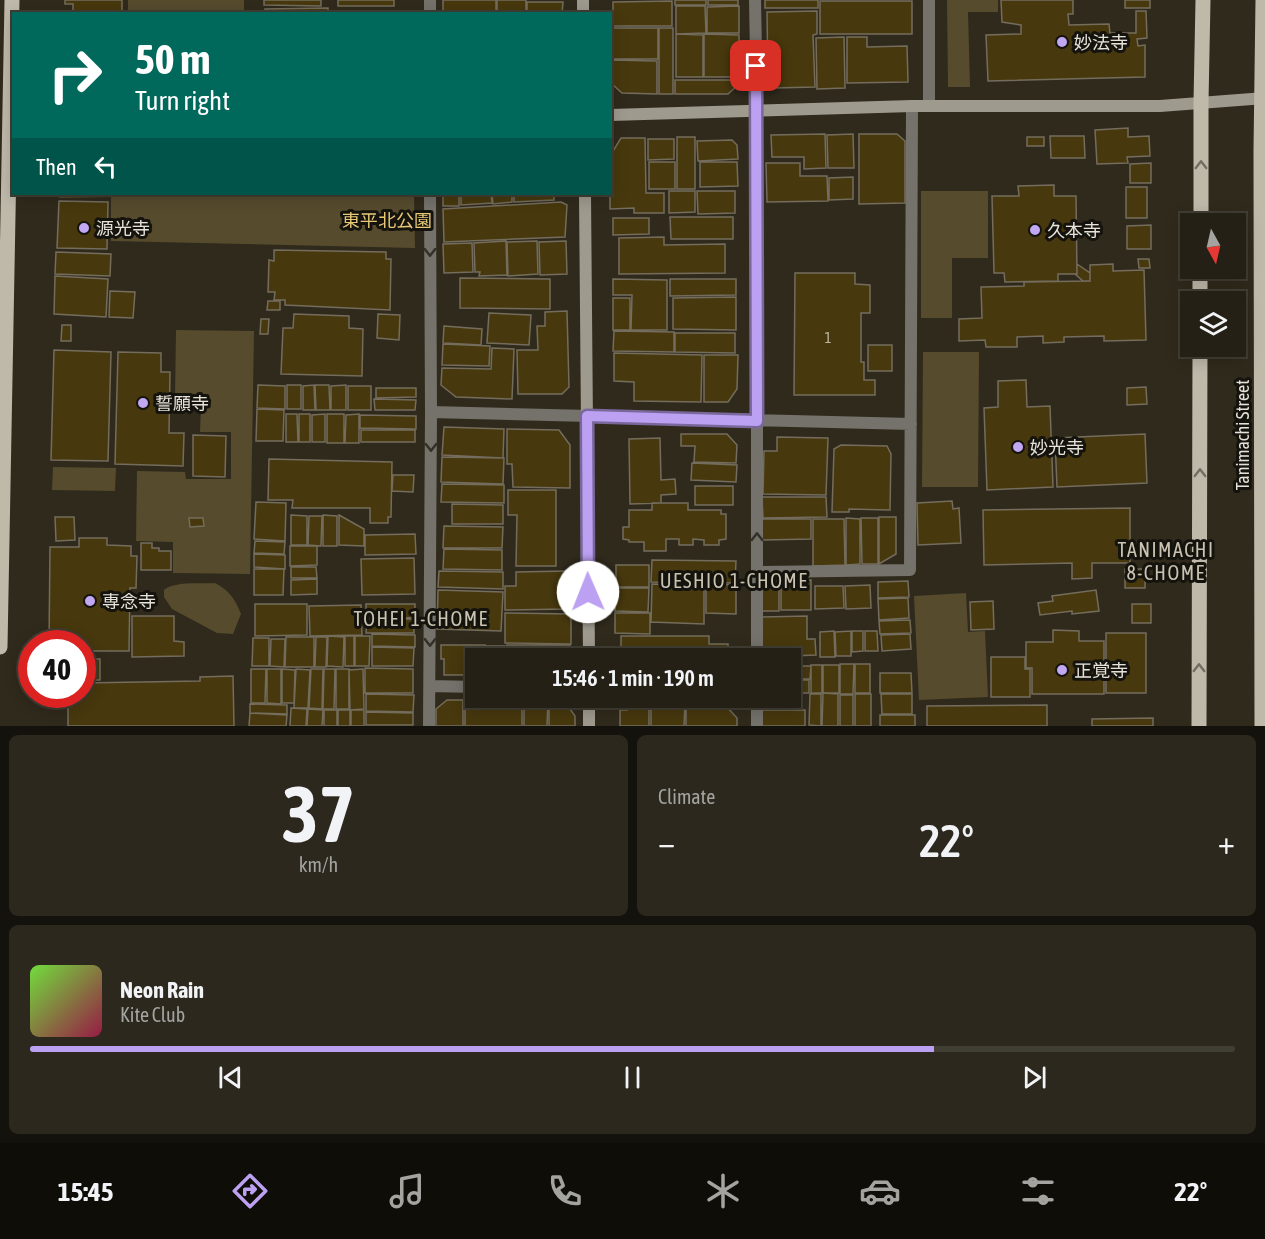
<!DOCTYPE html>
<html lang="en">
<head>
<meta charset="utf-8">
<style>
	:root { --surface:#242015; --page:#2c281e; --text:#f1f3f6; --muted:#a3a3a0; --line:#413e34; --accent:#bca0f2 }
	body { margin:0; font-family:"Asap Condensed","Noto Sans JP",sans-serif; background:var(--page); color:var(--text); height:100vh; display:flex; flex-direction:column; font-size:22px; white-space:nowrap }
	* { box-sizing:border-box; margin:0 }
	p { font-size:20px; color:var(--muted) }
	.icon { flex:none; width:33px; height:33px; fill:none; stroke:currentColor; stroke-width:2; stroke-linecap:round; stroke-linejoin:round }
	.map { position:relative; height:726px; overflow:hidden }
	.drawer { display:flex; flex-direction:column; gap:9px; padding:9px; background:#14120c; flex:1 }
	.drawer>* { flex:none }
	.guide { position:absolute; left:12px; top:12px; width:600px; height:183px; border-radius:0px; box-shadow:0 3px 15px #0003,0 0 0 2px var(--line); background:#00695c; color:#fff; overflow:hidden }
	.needle { width:39px; rotate:172deg }
	.buttons { position:absolute; left:1180px; top:213px; display:grid; gap:12px }
	.buttons a { display:grid; place-items:center; width:66px; height:66px; border-radius:0px; background:var(--surface); box-shadow:0 3px 15px #0003,0 0 0 2px var(--line); font-size:30px }
	.speed { position:absolute; left:18px; top:630px; display:flex; gap:12px; font-size:30px; font-weight:700; text-align:center }
	.speed>* { display:grid; place-content:center; width:78px; height:78px; border-radius:50%; background:var(--surface); box-shadow:0 3px 15px #0003,0 0 0 2px var(--line); line-height:1 }
	.speed .limit { border:9px solid #d22; background:#fff; color:#111 }
	.pin { position:absolute; display:grid; place-items:center; width:51px; height:51px; color:#fff; margin:-26px; border-radius:12px; box-shadow:0 3px 9px #0006 }
	.me { position:absolute; width:66px; margin:-33px; rotate:359deg; stroke-linejoin:round; filter:drop-shadow(0 0 4px #0008) }
	.turn { display:flex; align-items:center; gap:21px; height:126px; padding:0 24px; font-size:27px }
	.turn .icon { width:78px; height:78px; stroke-width:2.5 }
	.turn b { display:block; font-size:42px; line-height:51px }
	.then { display:flex; align-items:center; height:57px; padding:0 24px; background:#0003; gap:12px; font-size:22px }
	.big { font-size:45px; font-weight:600; line-height:1.1 }
	.drawer .tile { flex:1; display:flex; flex-direction:column; justify-content:center; gap:9px; min-width:0; padding:0 21px; border-radius:9px; background:var(--page) }
	.drawer .dial { align-items:center; gap:0 }
	.dial b { font-size:78px; line-height:1 }
	.song { display:flex; align-items:center; gap:18px }
	.cover { width:72px; height:72px; border-radius:9px; background:linear-gradient(135deg,hsl(100 70% 55%),hsl(340 70% 35%)) }
	.played { height:6px; border-radius:3px; background:linear-gradient(90deg,var(--accent) 75%,var(--line) 75%) }
	.keys { display:flex; justify-content:space-around; direction:ltr }
	.heat { display:flex; justify-content:space-between; align-items:center; font-size:33px; direction:ltr }
	.drawer .tiles { flex:1; display:grid; gap:9px; grid-template-columns:1fr 1fr }
	.tile:last-child { grid-column:span 2 }
	.trip { position:absolute; left:465px; top:648px; width:336px; height:60px; border-radius:0px; background:var(--surface); box-shadow:0 3px 15px #0003,0 0 0 2px var(--line); font-weight:600; line-height:60px; text-align:center }
	.menu { display:flex; height:96px; justify-content:space-around; align-items:center; background:#0e0d08; color:var(--muted) }
	.menu .icon { width:42px; height:42px }
	.menu .selected { color:var(--accent) }
	.menu b { font-size:27px; color:var(--text) }
	.map>svg:first-child { display:block }
</style>
</head>
<body>
<div class="map">
<svg width="1265" height="726" viewBox="0 0 1265 726">
	<rect width="100%" height="100%" fill="#302a1c"/>
	<path fill="#564b2d" d="M128,0H244V13H128Z
		M947,0H998V12H968L970,87H948Z
		M921,191H988V258H952V318H921Z
		M59,194H414L415,248L111,241V197L59,198Z
		M176,330L254,331L250,574L173,573V542L136,541L137,471L185,472L186,479H231V432H200L201,406H190V398H175Z
		M923,352H979L978,487H922Z
		M53,467L116,468L115,491L52,490Z
		M215,583C229,590 235,599 241,614L233,634L217,633L172,609L164,597V590C174,581 201,584 215,583Z
		M966,593L968,632L985,631L988,697L919,700L914,596Z"/>
	<path fill="#47380d" stroke="#746d5d" stroke-width="1.5" d="M65,0H122V14H73V4H65Z
		M264,0H321V6L264,5Z
		M338,0H394V6H338Z
		M443,0H496V14H443Z
		M497,0H526V11H497Z
		M675,0H706V5H675Z
		M708,0H738V5H708Z
		M765,0H818V8H765Z
		M1001,0H1073V14H1068L1069,25L1109,24L1110,33H1136V11H1146L1147,38L1137,39L1138,46L1145,45V77L988,81L986,35L1021,34V25L1002,22Z
		M1125,0H1150V8H1125Z
		M672,1V26H613V2Z
		M820,1H912V34H820Z
		M527,2H563L562,14H527Z
		M676,6H705L706,33L676,34Z
		M739,6V33H707V7Z
		M328,8V14H265V9Z
		M817,11V34L813,35L815,87L774,88L768,83L767,12Z
		M612,28H658V59H612Z
		M659,28H673V94H659Z
		M676,34L703,35V77H676Z
		M704,34L739,35V77H704Z
		M844,37L845,88L817,89L816,38Z
		M847,37H867V47L907,46L908,82L847,83Z
		M612,60L657,61V94L622,93L612,84Z
		M675,80H739V84L728,94H675Z
		M1128,128V137L1149,136L1150,156L1127,157L1128,163L1097,164L1095,130Z
		M825,134L826,168L804,169V157H772L771,135Z
		M853,134L854,168H828L827,135Z
		M859,134H897L905,141V203L859,204Z
		M1050,136H1084L1085,158H1051Z
		M677,137H695V189H677Z
		M1027,137H1044V146H1027Z
		M621,138H645L646,193H664V213H634V208L610,209V156Z
		M648,139H674V159L648,160Z
		M732,140L737,145L738,159L698,161L697,141Z
		M649,162H675V189H649Z
		M700,162H737L738,186L700,187Z
		M766,163H800V176H827L828,201L767,202Z
		M1151,163V183H1130V164Z
		M853,177V199L829,200V178Z
		M1054,185V196H1076L1077,274H1058V281L1005,282L1004,273H994L992,196H1019L1018,186Z
		M1126,187H1147V218H1126Z
		M669,191H695V212L669,213Z
		M697,191H735V213L698,214Z
		M443,194H459V206H443Z
		M461,194H491L492,203L461,205Z
		M492,194H512V202L493,204Z
		M514,194H554V200L514,202Z
		M59,201L108,202L107,249L57,248Z
		M561,202L567,205L565,237L444,242L443,209Z
		M670,217H733V239H671Z
		M613,218H649V234L613,235Z
		M1151,225V249H1127V226Z
		M664,237V245L725,244V273L619,274V238Z
		M506,241L507,275L479,276L480,272H475L474,243Z
		M537,241L538,274L508,276L507,242Z
		M566,241L567,274L540,275L539,242Z
		M472,243L473,272L444,273L443,244Z
		M274,250L386,252V259H391L390,310L285,305V300H274L275,292H268L269,260L274,261Z
		M56,252L111,254L110,276L55,274Z
		M1138,259H1149L1150,268H1139Z
		M1077,264L1090,273V281H1083L1075,274H1077Z
		M1113,264V271L1144,270L1146,340L1104,341V336L1064,337V342L1043,343V336L1017,337V347H986L985,340L959,341V319L982,318L981,287L1024,286V282L1090,281V265Z
		M795,273H855V284L870,285V313H861V362H864V380H875V395H794Z
		M55,276L108,279L106,317L54,314Z
		M460,278L550,279V309L460,308Z
		M613,279L667,280V330H631L632,295H613Z
		M670,279H736V295L670,296Z
		M110,291L135,292L133,318L109,317Z
		M736,297V330L673,329V298Z
		M613,298H630V330H613Z
		M268,301H280V310H267Z
		M567,311L569,387L562,394H518L517,350H538L537,326H545V312Z
		M489,313L531,315L529,345L487,343Z
		M294,314L349,316V328L363,329L362,376L281,374L283,328H293Z
		M378,314L400,315L399,340L377,338Z
		M261,319H269L268,334H260Z
		M62,325H71V341H61Z
		M444,326L482,329L481,345L443,343Z
		M614,331L674,332V352L613,351Z
		M675,333H735V353L675,352Z
		M443,344L490,346L489,366L442,365Z
		M868,345H892V371H868Z
		M492,348L514,349L512,399L456,397L441,385L442,368L491,369Z
		M54,350L111,352L108,461L51,460Z
		M118,352L161,353V372H170L169,433H184L183,466L115,464Z
		M614,353L702,355L701,402L634,401V382L614,381Z
		M704,355H738L737,389L728,402H704Z
		M1026,380L1027,407L1050,406L1053,487L987,490L984,408L998,407V381Z
		M258,385L285,386V409L257,408Z
		M287,385H301V409H287Z
		M314,385L315,410H303V386Z
		M315,385H329L330,410H316Z
		M346,385V410H331V386Z
		M348,386H371V410H348Z
		M1146,387L1147,404L1127,405V388Z
		M376,388H416V397L376,398Z
		M374,399L416,400L415,410H375Z
		M257,409L284,410L283,441H256Z
		M286,414H297L298,442H286Z
		M299,414H310V442H299Z
		M325,414V442H312V415Z
		M327,414H344V443H327Z
		M359,414V443H345L346,415Z
		M360,415L416,416V429L360,428Z
		M444,427L504,429L503,458L442,455Z
		M507,429L559,430L570,445V488L513,487L512,464H507Z
		M361,430H415V442H361Z
		M681,434H727L737,445L736,463L694,462L695,446H681Z
		M1145,434L1147,483L1057,487L1055,438Z
		M193,435L226,436L225,477L193,476Z
		M777,437L828,438L826,495L763,494L764,451H777Z
		M660,438L661,480L675,479L676,494L661,495V503L630,504L629,439Z
		M841,445L887,446L891,454L890,510L849,509V512H832L834,449Z
		M442,457L504,458L503,484L441,482Z
		M269,459L392,462L391,517H388V523H370V508H292L293,500H268Z
		M692,463L737,465L736,482L691,480Z
		M393,475H414L413,492L392,491Z
		M442,484L504,485V503L441,502Z
		M695,486H733V505H695Z
		M508,490H556V566H516L517,515H508Z
		M762,497H826L827,517L763,518Z
		M952,501L953,509L959,508L961,543L918,545L917,503Z
		M256,502L286,503L285,541L254,539Z
		M652,503H688V510H721V514H726V539L719,540V545H704V540L693,539V545H679V539H666V551H644V542H629V540L623,539V527H629V510H652Z
		M452,504L503,505V524H452Z
		M1130,508V563H1092V578L1072,579V563L984,565L983,510Z
		M291,515L307,516V545H291Z
		M323,515L337,516V546H323Z
		M339,515L364,529V546L339,545Z
		M309,516H322L321,546L308,545Z
		M55,517H74L75,540L56,541Z
		M879,517H896V554L879,564Z
		M189,518H203L204,526L190,527Z
		M846,518L860,519V564L846,565Z
		M861,518H878V564H862Z
		M762,519H811V539L762,540Z
		M813,519H844L845,565L813,566Z
		M444,526L503,527L502,548H443Z
		M415,534L416,554L365,555V535Z
		M79,538H107V545L131,546V556H137L136,588H130L129,651H82V644H49L50,547H79Z
		M255,541L285,542L284,554L254,553Z
		M141,543H152V548H159V551H171V570H141Z
		M290,546H317V565L290,566Z
		M444,549L502,550V570L443,569Z
		M254,554L285,555V569L254,567Z
		M414,558L415,594L362,595L361,559Z
		M652,560L736,561L735,583L651,582Z
		M616,565H649V587H616Z
		M291,567H316L317,578H291Z
		M254,569H284L283,595H254Z
		M1125,569H1145V588H1125Z
		M439,571L503,572V589L438,587Z
		M567,571V609L505,610V586H516V572Z
		M317,579V594L291,595V580Z
		M811,580V610H781V581Z
		M769,581H779V611H759V587Z
		M908,581L909,597L878,598V582Z
		M652,584L704,585V624L651,622Z
		M706,584L736,585V614L706,613Z
		M870,585L871,608L846,609L845,586Z
		M815,586H843L844,608L815,609Z
		M616,588H649L648,612L615,611Z
		M438,590L503,592L501,631L437,629Z
		M1096,590L1099,611L1072,614V611L1040,615L1038,603L1053,601L1052,596Z
		M908,598L909,618L879,620L878,599Z
		M993,601L994,629L971,630L970,602Z
		M255,604H307V635L255,636Z
		M366,604H415V618L366,617Z
		M1132,604H1151V623H1132Z
		M361,605L362,635L310,636L309,606Z
		M505,613L571,614V644L505,643Z
		M615,613H650V634L615,633Z
		M132,616H174V641L184,642V656L132,657Z
		M807,616V639H815L816,655L762,657L761,617Z
		M367,619H414V633H366Z
		M910,620L911,633L880,634L879,621Z
		M1053,630L1079,631V641H1104V694H1032V668H1026V642H1053Z
		M834,631L835,657H820V632Z
		M851,631V656H836L835,632Z
		M852,631H863V651L852,652Z
		M865,631H877L878,651H865Z
		M1106,633H1146V693H1106Z
		M372,634L415,635V647L372,646Z
		M910,634L911,649L882,651L881,635Z
		M328,636L344,637L343,667L327,666Z
		M345,636H354V666H345Z
		M355,636H370L369,666H355Z
		M621,636H709V644H728V658H621Z
		M286,637H314V667H285Z
		M316,637H327L326,667H315Z
		M253,638H269V666H252Z
		M271,639H285L284,667L270,666Z
		M441,645H485V658H476V675H444V659H441Z
		M507,645H570V658H507Z
		M486,646H505V658H486Z
		M372,647L414,648L413,666H372Z
		M991,657H1025V669H1030V697H991Z
		M761,658H799V666H811L810,679H790V658Z
		M82,659H100V680H82Z
		M840,664H854L853,694H840Z
		M855,664H870V693H855Z
		M811,665H822V693H811Z
		M823,665H839V693H823Z
		M365,668L413,669V693H365Z
		M251,669H266L265,703H251Z
		M267,669H281V704L267,703Z
		M282,669L295,670L294,703H282Z
		M296,669L310,670L308,708H294Z
		M311,669H323L322,709L309,708Z
		M324,669H335L334,709H323Z
		M336,669H349V709H336Z
		M363,669L364,709L350,710L349,670Z
		M880,673H911L912,693H880Z
		M233,676L234,726H68V694H82V683L200,681V677Z
		M790,680H809V693H790Z
		M823,693L838,694V726H822Z
		M366,694L414,695L413,712L366,711Z
		M790,694H798V708H760V698H790Z
		M810,694H821V726L809,725Z
		M855,694H871V726H855Z
		M881,694H912V714H882Z
		M840,695H853V726H840Z
		M447,700H463V726H436V709Z
		M465,700L522,701V726H465Z
		M524,701L548,702L547,726H524Z
		M549,701L565,702L575,716V726H549Z
		M250,704L287,705V714L250,713Z
		M651,704H685L684,726H651Z
		M686,705L726,706L737,718V726H686Z
		M1047,705V726H927V706Z
		M627,706H649V726H620V710H627Z
		M291,708L307,709L306,726H290Z
		M308,709L323,710L322,726H307Z
		M324,710H337V726H324Z
		M338,710H350V726H338Z
		M351,710H364V726H351Z
		M760,710H805V726H760Z
		M366,712L413,713V725H366Z
		M250,713L287,715L286,726H249Z
		M880,715H915V726H880Z
		M1153,718V726H1092V719Z"/>
	<g fill="none" stroke-linecap="round" stroke-linejoin="round">
		<path stroke="#74726b" stroke-width="12" d="M755,0L757,110V658
			M430,14V0
			M929,106V0
			M431,412L911,424
			M757,572L910,570L912,106
			M430,686L476,687
			M429,726L431,412L430,194
			M757,726V698"/>
		<path stroke="#9e9a8e" stroke-width="12" d="M583,0V14
			M610,115L912,106H1160L1265,98
			M585,194L589,658
			M589,698V726"/>
		<path stroke="#bfb9aa" stroke-width="15" d="M1201,224V102L1203,0
			M1200,302V268
			M0,647L12,0
			M1199,726L1200,346
			M1262,726L1261,150L1263,0"/>
	</g>
	<defs><path id="oneway-chevron" d="M-2-3.5L2.5 0L-2 3.5" fill="none" stroke-width="1.6" stroke-linecap="round" stroke-linejoin="round" transform="scale(1.5)"/></defs>
	<g stroke="#726e63">
		<use href="#oneway-chevron" transform="translate(1201 165) rotate(-90)"/>
		<use href="#oneway-chevron" transform="translate(1200 473) rotate(-90)"/>
		<use href="#oneway-chevron" transform="translate(1199 668) rotate(-90)"/>
	</g>
	<g stroke="#323029">
		<use href="#oneway-chevron" transform="translate(430 252) rotate(90)"/>
		<use href="#oneway-chevron" transform="translate(431 447) rotate(90)"/>
		<use href="#oneway-chevron" transform="translate(757 537) rotate(-90)"/>
		<use href="#oneway-chevron" transform="translate(430 642) rotate(90)"/>
	</g>
	<g fill="none" stroke-linecap="round" stroke-linejoin="round">
		<g stroke="#7a689d" stroke-width="15">
			<path id="route" d="M588,592L587,416L757,421L756,66"/>
		</g>
		<use href="#route" stroke="#bca0f2" stroke-width="10"/>
	</g>
	<g fill="#c2a8f3" stroke="#15130d" stroke-width="2">
		<circle cx="1062" cy="42" r="6"/>
		<circle cx="84" cy="228" r="6"/>
		<circle cx="1035" cy="230" r="6"/>
		<circle cx="143" cy="403" r="6"/>
		<circle cx="1018" cy="447" r="6"/>
		<circle cx="90" cy="601" r="6"/>
		<circle cx="1062" cy="670" r="6"/>
	</g>
	<g text-anchor="middle" dominant-baseline="central" stroke-width="6" stroke-linejoin="round" paint-order="stroke">
		<g font-size="15" fill="#beb8a6">
			<text x="828" y="337">1</text>
		</g>
		<g font-size="18" fill="#e5e2d9" stroke="#15130d" text-anchor="start">
			<text x="1074" y="42">妙法寺</text>
			<text x="96" y="228">源光寺</text>
			<text x="1047" y="230">久本寺</text>
			<text x="155" y="403">誓願寺</text>
			<text x="1030" y="447">妙光寺</text>
			<text x="102" y="601">専念寺</text>
			<text x="1074" y="670">正覚寺</text>
		</g>
		<g font-size="18" fill="#e6c876" stroke="#15130d">
			<text x="387" y="220">東平北公園</text>
		</g>
		<g font-size="18" fill="#e5e2d9" stroke="#15130d">
			<text transform="translate(1242 435) rotate(-90)">Tanimachi Street</text>
		</g>
		<g font-size="20" letter-spacing="1.5" fill="#cac3b1" stroke="#15130d">
			<text x="1166" y="549">TANIMACHI<tspan x="1166" dy="23">8-CHOME</tspan></text>
			<text x="734" y="580">UESHIO 1-CHOME</text>
			<text x="421" y="618">TOHEI 1-CHOME</text>
		</g>
	</g>
</svg>
<div class="buttons">
<a><svg class="needle" viewBox="-14 -14 28 28"><path d="M0-13l5 13h-10z" fill="#e53935"/><path d="M0 13l5-13h-10z" fill="#a3a3a0"/></svg></a>
<a><svg class="icon" aria-label="layers" viewBox="0 0 24 24"><path d="M12 4l9 5-9 5-9-5zM3 14l9 5 9-5"/></svg></a>
</div>
<div class="speed"><div class="limit">40</div></div>
<div class="pin" style="left:756px;top:66px;background:#d93025"><svg class="icon" aria-label="arrive" viewBox="0 0 24 24"><path d="M6 21V4h12l-3 4 3 4H6"/></svg></div>
<svg class="me" style="left:588px;top:592px" viewBox="-20 -20 40 40"><circle r="19" fill="#fff"/><path d="M0-13L10 11 0 6-10 11z" fill="#bca0f2"/></svg>
<div class="trip">15:46 · 1 min · 190 m</div>
<div class="guide">
<div class="turn"><svg class="icon" aria-label="right" viewBox="0 0 24 24"><path d="M7 20v-9h11M14 6l5 5-5 5"/></svg><div><b>50 m</b>Turn right</div></div>
<div class="then">Then<svg class="icon" aria-label="left" viewBox="0 0 24 24"><path d="M17 20v-9H6M10 6l-5 5 5 5"/></svg></div>
</div>
</div>
<section class="drawer">
<div class="tiles">
<div class="tile dial"><b>37</b><p>km/h</p></div>
<div class="tile"><p>Climate</p>
<div class="heat"><a>−</a><b class="big">22°</b><a>+</a></div>
</div>
<div class="tile">
<div class="song"><i class="cover"></i><div><b>Neon Rain</b><p>Kite Club</p></div></div>
<div class="played"></div>
<div class="keys"><svg class="icon" aria-label="previous" viewBox="0 0 24 24"><path d="M18 5L8 12l10 7zM5 5v14"/></svg><svg class="icon" aria-label="pause" viewBox="0 0 24 24"><path d="M8 5v14M16 5v14"/></svg><svg class="icon" aria-label="next" viewBox="0 0 24 24"><path d="M6 5l10 7-10 7zM19 5v14"/></svg></div>
</div>
</div>
</section>
<nav class="menu">
<b>15:45</b>
<svg class="icon selected" aria-label="directions" viewBox="0 0 24 24"><path d="M12 3l9 9-9 9-9-9zM9 14v-3h6M13 9l2 2-2 2"/></svg>
<svg class="icon" aria-label="music" viewBox="0 0 24 24"><path d="M9 18V5l10-2v13"/><circle cx="6" cy="18" r="3"/><circle cx="16" cy="16" r="3"/></svg>
<svg class="icon" aria-label="phone" viewBox="0 0 24 24"><path d="M5 4h4l2 5-3 2q2 4 5 5l2-3 5 2v4C11 20 4 13 5 4z"/></svg>
<svg class="icon" aria-label="climate" viewBox="0 0 24 24"><path d="M12 3v18M4 7l16 10M4 17L20 7"/></svg>
<svg class="icon" aria-label="car" viewBox="0 0 24 24"><path d="M5 17H2v-5l4-1 3-4h7l3 4 3 1v5h-3M9 17h6M6 11h13"/><circle cx="7" cy="17" r="2"/><circle cx="17" cy="17" r="2"/></svg>
<svg class="icon" aria-label="filters" viewBox="0 0 24 24"><path d="M4 7h16M4 17h16"/><circle cx="9" cy="7" r="2"/><circle cx="15" cy="17" r="2"/></svg>
<b>22°</b>
</nav>
</body>
</html>
